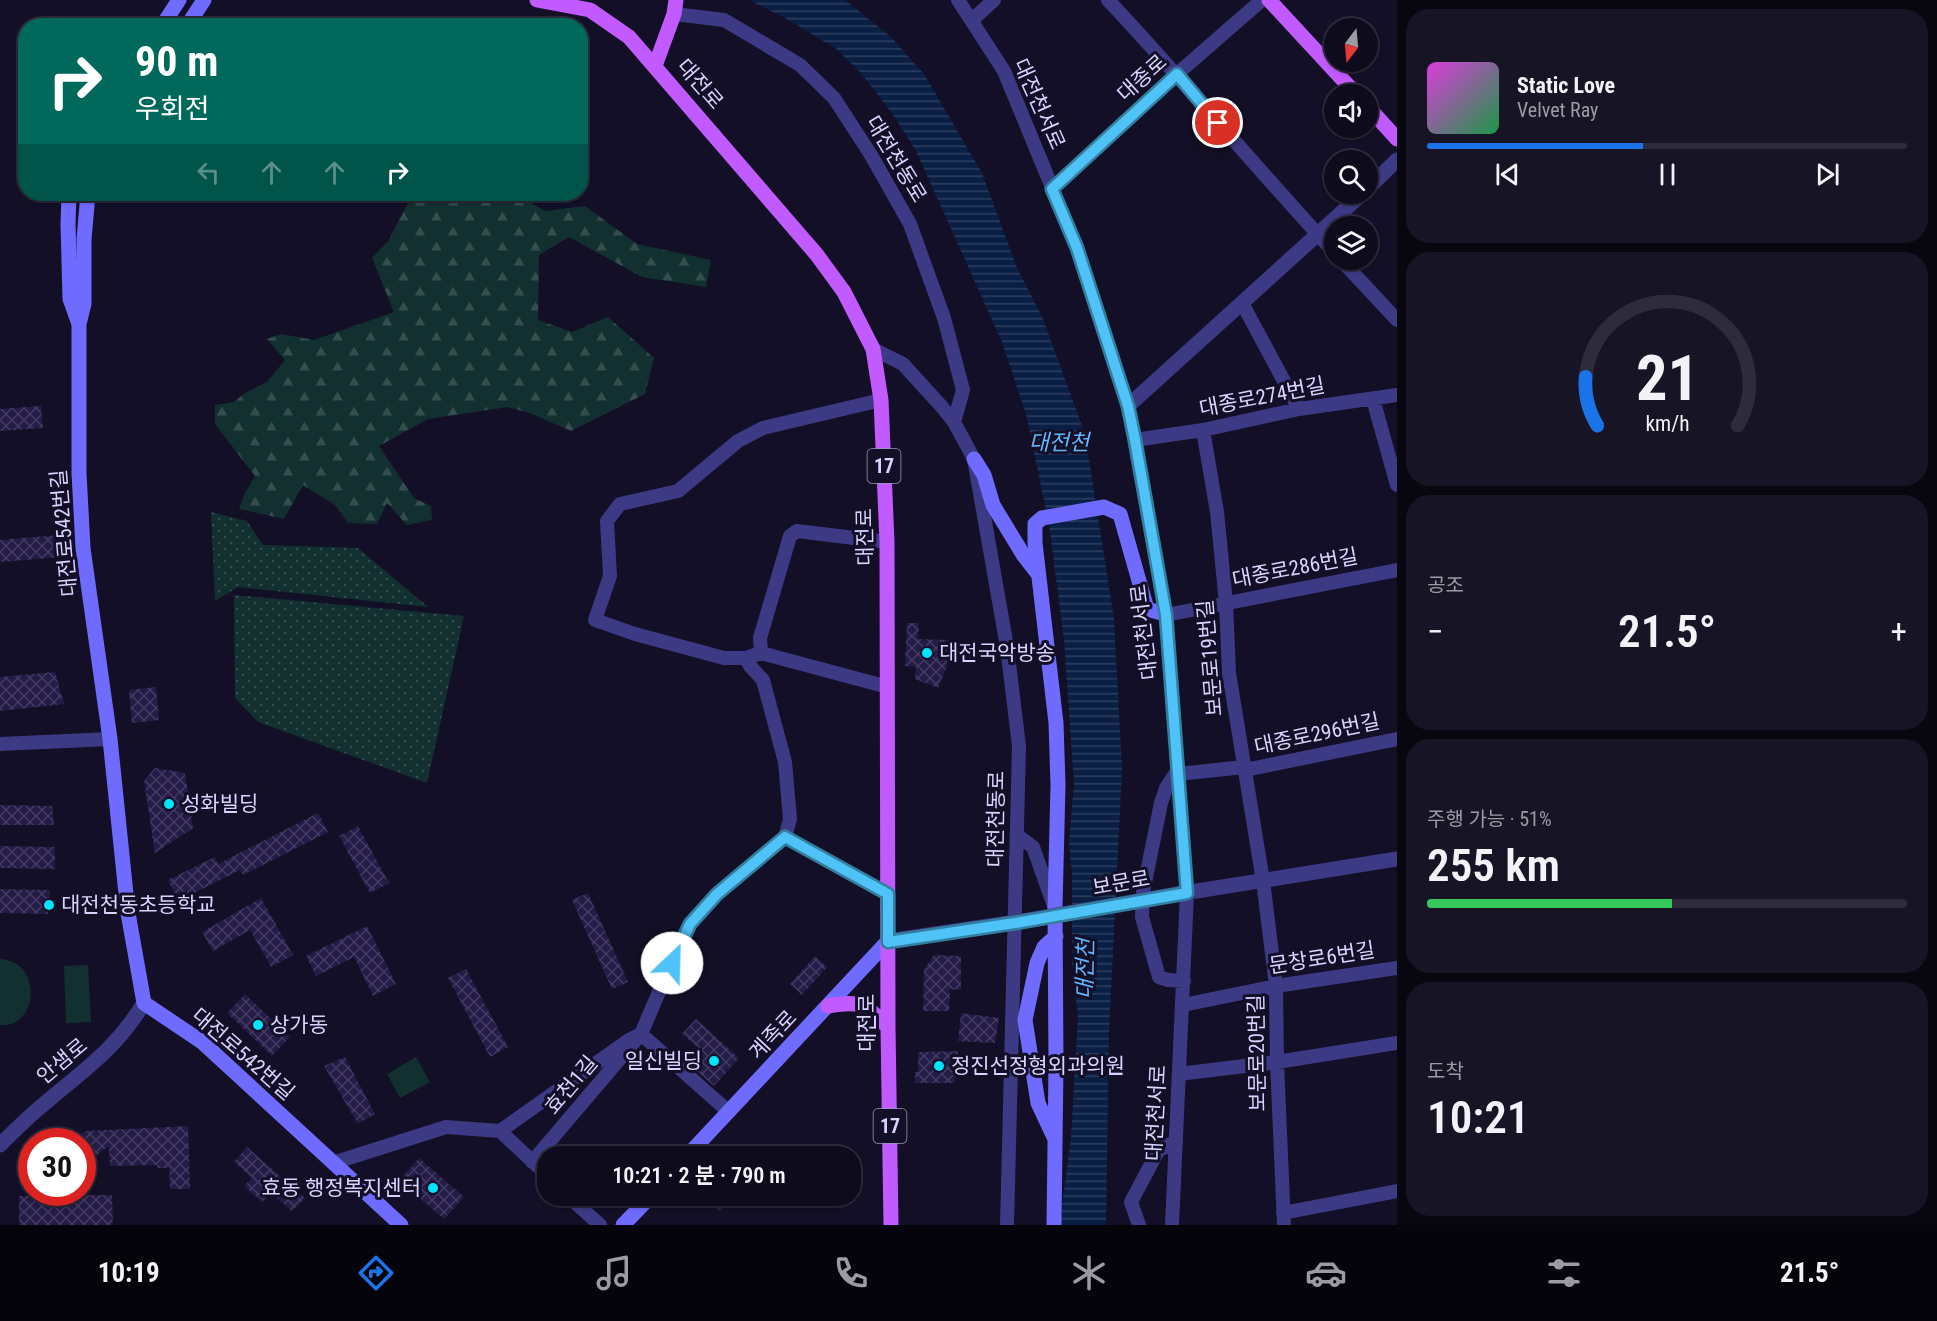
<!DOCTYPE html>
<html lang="ko">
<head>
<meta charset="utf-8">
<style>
	:root { --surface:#0e0b1c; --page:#171425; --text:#f1f3f6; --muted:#9b9ba3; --line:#2e2b3b; --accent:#1a73e8 }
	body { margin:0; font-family:"Roboto Condensed","Noto Sans KR",sans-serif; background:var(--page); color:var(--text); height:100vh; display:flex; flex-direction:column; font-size:22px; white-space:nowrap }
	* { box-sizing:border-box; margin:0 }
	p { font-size:20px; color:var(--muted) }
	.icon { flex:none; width:33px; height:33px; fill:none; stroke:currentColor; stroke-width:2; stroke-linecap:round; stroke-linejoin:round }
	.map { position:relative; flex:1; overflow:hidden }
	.side { display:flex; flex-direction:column; gap:9px; padding:9px; background:#08060f; width:540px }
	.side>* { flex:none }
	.hud { position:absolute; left:18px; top:18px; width:570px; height:183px; border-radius:24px; box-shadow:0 2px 4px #0004,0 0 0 2px var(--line); background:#00695c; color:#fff; overflow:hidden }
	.needle { width:39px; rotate:196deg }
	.tools { position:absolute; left:1324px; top:18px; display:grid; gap:12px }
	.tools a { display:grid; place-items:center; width:54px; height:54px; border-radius:50%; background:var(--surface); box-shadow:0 2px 4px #0004,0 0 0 2px var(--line); font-size:30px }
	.speed { position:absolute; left:18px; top:1128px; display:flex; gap:12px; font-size:30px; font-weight:700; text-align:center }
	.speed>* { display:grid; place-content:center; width:78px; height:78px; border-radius:50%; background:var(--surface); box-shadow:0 2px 4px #0004,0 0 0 2px var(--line); line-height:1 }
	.speed .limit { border:9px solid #d22; background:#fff; color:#111 }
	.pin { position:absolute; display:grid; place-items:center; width:51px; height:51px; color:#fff; margin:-26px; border:3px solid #fff; border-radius:50%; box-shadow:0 2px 6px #0007 }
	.me { position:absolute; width:66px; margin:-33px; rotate:24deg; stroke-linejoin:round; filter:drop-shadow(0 0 4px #0008) }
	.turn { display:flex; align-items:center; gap:21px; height:126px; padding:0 18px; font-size:27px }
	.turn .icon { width:78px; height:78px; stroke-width:2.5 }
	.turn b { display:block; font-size:42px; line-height:51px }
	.lanes { display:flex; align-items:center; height:57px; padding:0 18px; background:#0003; justify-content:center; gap:30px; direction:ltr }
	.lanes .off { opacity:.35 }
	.big { font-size:45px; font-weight:600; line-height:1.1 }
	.side .card { flex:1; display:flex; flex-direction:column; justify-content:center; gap:9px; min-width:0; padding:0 21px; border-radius:24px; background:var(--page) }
	.side .dial { align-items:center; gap:0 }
	.dial svg { height:156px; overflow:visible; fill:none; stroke:var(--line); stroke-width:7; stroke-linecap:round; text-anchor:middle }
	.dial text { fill:var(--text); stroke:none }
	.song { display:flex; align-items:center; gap:18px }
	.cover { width:72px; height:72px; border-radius:9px; background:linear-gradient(135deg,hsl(300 70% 55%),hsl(140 70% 35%)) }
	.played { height:6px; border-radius:3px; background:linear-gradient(90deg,var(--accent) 45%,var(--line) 45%) }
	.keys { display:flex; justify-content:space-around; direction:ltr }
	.heat { display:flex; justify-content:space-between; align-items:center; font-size:33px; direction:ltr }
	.charge { height:9px; border-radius:4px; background:linear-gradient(90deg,#34c759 51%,var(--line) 0) }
	.trip { position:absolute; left:537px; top:1146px; width:324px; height:60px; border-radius:24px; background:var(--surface); box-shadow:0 2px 4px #0004,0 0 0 2px var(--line); font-weight:600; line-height:60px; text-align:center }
	.dock { display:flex; height:96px; justify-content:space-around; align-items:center; background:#06040b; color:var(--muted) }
	.dock .icon { width:42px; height:42px }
	.dock .active { color:var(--accent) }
	.dock b { font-size:27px; color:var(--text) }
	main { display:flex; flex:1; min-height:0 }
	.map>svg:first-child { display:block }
</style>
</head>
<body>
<main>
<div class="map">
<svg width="1397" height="1225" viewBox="0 0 1397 1225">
	<defs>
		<pattern id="grass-dots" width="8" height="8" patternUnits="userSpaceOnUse" patternTransform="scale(1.5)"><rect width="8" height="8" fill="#12302f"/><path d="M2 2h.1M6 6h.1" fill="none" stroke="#344d4e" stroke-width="1.8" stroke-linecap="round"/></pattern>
		<pattern id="forest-firs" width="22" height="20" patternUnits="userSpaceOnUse" patternTransform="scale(1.5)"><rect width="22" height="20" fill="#12302f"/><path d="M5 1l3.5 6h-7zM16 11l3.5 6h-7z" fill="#344d4e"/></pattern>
		<pattern id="water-rules" width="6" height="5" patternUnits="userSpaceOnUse" patternTransform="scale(1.5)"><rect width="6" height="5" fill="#0a1f44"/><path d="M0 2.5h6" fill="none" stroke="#2d3f60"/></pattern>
		<pattern id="building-cross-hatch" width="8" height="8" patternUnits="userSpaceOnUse" patternTransform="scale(1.5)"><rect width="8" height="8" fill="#241b47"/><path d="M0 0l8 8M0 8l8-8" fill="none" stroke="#433b63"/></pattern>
	</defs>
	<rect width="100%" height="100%" fill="#130f26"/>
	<path fill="url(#grass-dots)" d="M211,512L247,521L263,545L358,548L428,607L238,587L215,601Z
		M234,595L464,616L427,783L258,722L235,698Z"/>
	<path fill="url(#forest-firs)" d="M413,194H490L489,200L516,194L545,211L585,206L637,244L711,260L706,287L642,277L569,237L539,255L538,320L572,332L608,317L654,358L645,394L571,431L532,414L508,407L428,419L379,446L414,498L431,506L432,520L407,525L387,503L377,524L348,523L335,505L303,485L284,519L239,509L245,493L255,476L215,424V405L234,402L245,393L267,382L285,360L267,339L281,334L314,340L394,312L372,258L388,241Z"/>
	<path fill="#12302f" d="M0,959C44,961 38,1029 0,1025Z
		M88,965L91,1022L66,1023L64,966Z
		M416,1057L430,1082L400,1098L387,1074Z"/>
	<path fill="url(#water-rules)" d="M749,0H845L891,37L924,74L982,173L1017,268L1043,319L1085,434L1114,619L1122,769L1109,1032L1106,1225H1061L1062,1205L1071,1138L1078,1015L1072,965V874L1069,842L1074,784L1064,640L1049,524L1026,414L1002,342L916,151L892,113L860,72L835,48L785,18Z"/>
	<path fill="url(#building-cross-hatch)" d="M41,406L43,428L0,431V409Z
		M60,535L61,557L0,562V540Z
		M907,623H919L918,639L948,640L947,666L938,688L915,679L916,667L905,666Z
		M55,672L64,704L0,711V677Z
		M156,687L159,720L132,723L129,690Z
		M155,768L185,773L193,828L155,853L144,781Z
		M0,805L52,806L54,825H0Z
		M318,813L328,832L243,875L240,870L178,901L168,880L215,857L218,864Z
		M358,826L389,883L370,893L339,836Z
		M0,846L55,847V869L0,868Z
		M0,889L50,890L48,914L0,913Z
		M588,893L628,982L612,989L572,900Z
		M261,898L293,955L271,967L250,930L213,951L202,932Z
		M367,926L396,984L373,996L354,957L316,976L306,956Z
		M934,955L961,956V990L950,989L949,1011H923L924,969Z
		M815,956L827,967L802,995L790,984Z
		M466,969L508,1047L490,1057L448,978Z
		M245,994L290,1037L272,1056L227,1013Z
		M961,1013L999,1018L995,1043L958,1041Z
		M696,1019L739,1058L714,1086L689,1064L701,1050L682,1034Z
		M958,1051L959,1074H955V1083H915V1072H918V1052Z
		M345,1057L375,1114L358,1124L324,1066Z
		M188,1126L190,1189H170L169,1168H157V1165L110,1166L109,1146L82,1166V1142H70L85,1131Z
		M247,1147L305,1198L292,1211L271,1193L262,1202L244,1186L252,1178L234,1162Z
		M419,1158L464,1197L444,1219L399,1181Z
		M112,1195L113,1225H19V1196Z
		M701,1196H732L720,1211Z"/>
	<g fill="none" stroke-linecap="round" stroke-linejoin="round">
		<path stroke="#3d3a85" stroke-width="14" d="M958,0L1004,71L1077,248L1128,406L1166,615L1187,893L1172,1225
			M1108,0C1186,83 1258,170 1335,253
			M674,14L724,20L800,65L834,98L871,155L910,224L944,318L963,390L954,422
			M972,20L994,0
			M1052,189L1177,74L1262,0
			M1341,260L1397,320
			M1242,303L1299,409
			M873,349L903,364L942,407L954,422L974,459L1007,647L1019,746L1007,1225
			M1373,399L1397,485
			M881,400L763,428L738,441L678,491L620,504L607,521L610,576L595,620L635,634L724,658H746L761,653L888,687
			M1203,430L1217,512L1226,603L1229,673L1263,881L1276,986L1277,1062L1284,1225
			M1135,440L1203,430L1299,409L1397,395
			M1166,615L1397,570
			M761,653L760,638L790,536L797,531L887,542
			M0,744L110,739
			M1178,770L1166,788L1161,803L1143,892L1142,917L1159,977L1168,980L1184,981
			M1245,770L1397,739
			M1178,774L1244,767
			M1017,835L1033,847L1054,906
			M785,837L888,894
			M1183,1005L1276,986L1397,968
			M1179,1074L1277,1062L1397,1043
			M500,1131L548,1176
			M532,1162L641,1034L729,1112
			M333,1163L446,1127L500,1131L629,1040L641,1034L679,945L690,924L717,894L785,837L790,819L785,762L763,680L750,666L746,658
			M568,1196L600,1225
			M1283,1213L1397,1191
			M1139,1225L1131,1202L1158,1151L1176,1141"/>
		<path stroke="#3d3a85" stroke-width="15" d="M1368,188L1397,160
			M1128,406L1362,194
			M1178,894L1397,859
			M888,941L1035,919
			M0,1145C14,1131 28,1117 44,1104C85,1069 115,1050 144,1003"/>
		<path stroke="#6f6bff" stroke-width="15" d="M162,26L179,0
			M187,26L204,0
			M69,194L68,224L70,299L79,324
			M88,194L84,239V304L79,324V473L83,548L110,739L128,913L144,1003L202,1042L401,1225
			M974,459L984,475L993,505L1024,556L1038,574
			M1054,1137L1038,1103L1025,1020L1037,963L1044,947L1056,936
			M687,1156L888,941
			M623,1225L651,1196
			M1054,1225L1056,1065L1055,907L1058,785L1056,723L1035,543V524L1042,518L1104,507L1120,514L1147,609L1165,614"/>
		<path stroke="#c25bff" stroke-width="15" d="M537,0L590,10L629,37L817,255L844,292L873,349L881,400L887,542L888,1027L891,1225
			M1269,0L1356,94
			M655,66L674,14L676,0
			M1368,107L1397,139
			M828,1006C862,1000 864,1004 888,1027"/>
		<path stroke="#3d3a85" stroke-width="15" d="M1035,919L1178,894"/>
	</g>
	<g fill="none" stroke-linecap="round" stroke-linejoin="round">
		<g stroke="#337fa1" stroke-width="15">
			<path id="route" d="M672,963L690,924L717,894L785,837L888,894V942L1015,923L1187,893L1166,615L1135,440L1128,406L1077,248L1052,189L1177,74L1218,123"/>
		</g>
		<use href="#route" stroke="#4fc3f7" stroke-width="10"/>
	</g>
	<g fill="#00e5ff" stroke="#130f26" stroke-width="2">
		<circle cx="927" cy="653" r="6"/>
		<circle cx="169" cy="804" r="6"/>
		<circle cx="49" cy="905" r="6"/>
		<circle cx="258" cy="1025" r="6"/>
		<circle cx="714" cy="1061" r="6"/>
		<circle cx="939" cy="1066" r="6"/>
		<circle cx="433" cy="1188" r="6"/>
	</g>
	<g text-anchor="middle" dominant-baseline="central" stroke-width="6" stroke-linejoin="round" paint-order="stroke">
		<g fill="#130f26" stroke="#9e99be" stroke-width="1.5">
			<rect x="867.5" y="449" width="33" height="34" rx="4.5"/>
			<rect x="873.5" y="1109" width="33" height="34" rx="4.5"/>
		</g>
		<g font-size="20" font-weight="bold" fill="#d9d4ff">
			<text x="884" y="466">17</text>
			<text x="890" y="1126">17</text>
		</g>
		<g font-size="21" fill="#d9d4ff" stroke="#130f26">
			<text transform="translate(1142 78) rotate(-42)">대종로</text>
			<text transform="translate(700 84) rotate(49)">대전로</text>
			<text transform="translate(1039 104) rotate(66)">대전천서로</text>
			<text transform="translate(896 159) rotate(59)">대전천동로</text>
			<text transform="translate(1262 397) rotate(-11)">대종로274번길</text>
			<text transform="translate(64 533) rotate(-95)">대전로542번길</text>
			<text transform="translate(865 537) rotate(-91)">대전로</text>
			<text transform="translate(1295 568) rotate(-11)">대종로286번길</text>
			<text transform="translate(1144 632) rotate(-97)">대전천서로</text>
			<text transform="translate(1210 658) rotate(-95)">보문로19번길</text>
			<text transform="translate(1317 734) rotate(-12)">대종로296번길</text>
			<text transform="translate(996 819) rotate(-89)">대전천동로</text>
			<text transform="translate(1121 883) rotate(-10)">보문로</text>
			<text transform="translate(1322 958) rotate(-9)">문창로6번길</text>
			<text transform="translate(867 1023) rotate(-90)">대전로</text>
			<text transform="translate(773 1035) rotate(-47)">계족로</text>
			<text transform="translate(1257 1053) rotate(-91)">보문로20번길</text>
			<text transform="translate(243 1054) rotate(41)">대전로542번길</text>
			<text transform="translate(62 1061) rotate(-40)">안샘로</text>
			<text transform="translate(571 1085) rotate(-50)">효천1길</text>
			<text transform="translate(1156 1113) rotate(-87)">대전천서로</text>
		</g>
		<g font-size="21" fill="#d9d4ff" stroke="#130f26" text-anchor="start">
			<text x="939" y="653">대전국악방송</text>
			<text x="181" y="804">성화빌딩</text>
			<text x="61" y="905">대전천동초등학교</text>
			<text x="270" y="1025">상가동</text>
			<text x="702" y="1061" text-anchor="end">일신빌딩</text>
			<text x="951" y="1066">정진선정형외과의원</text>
			<text x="421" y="1188" text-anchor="end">효동 행정복지센터</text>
		</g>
		<g font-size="22" font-style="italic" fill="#62b6ff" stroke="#130f26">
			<text x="1059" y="442">대전천</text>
			<text transform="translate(1085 969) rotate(-89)">대전천</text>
		</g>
	</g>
</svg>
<div class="tools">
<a><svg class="needle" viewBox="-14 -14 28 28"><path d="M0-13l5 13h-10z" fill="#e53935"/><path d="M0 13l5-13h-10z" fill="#9b9ba3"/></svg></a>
<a><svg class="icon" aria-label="sound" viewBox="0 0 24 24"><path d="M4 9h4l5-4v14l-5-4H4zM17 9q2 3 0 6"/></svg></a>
<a><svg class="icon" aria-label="search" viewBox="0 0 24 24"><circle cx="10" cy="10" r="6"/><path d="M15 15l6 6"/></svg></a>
<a><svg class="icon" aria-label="layers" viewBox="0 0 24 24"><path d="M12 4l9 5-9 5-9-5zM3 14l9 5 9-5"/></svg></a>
</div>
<div class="speed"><div class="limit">30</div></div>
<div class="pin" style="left:1218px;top:123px;background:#d93025"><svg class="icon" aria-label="arrive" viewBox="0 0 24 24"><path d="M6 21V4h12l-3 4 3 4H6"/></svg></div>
<svg class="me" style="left:672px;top:963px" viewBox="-20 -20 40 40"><circle r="19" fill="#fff"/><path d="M0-13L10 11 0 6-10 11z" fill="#4fc3f7"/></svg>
<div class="trip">10:21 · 2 분 · 790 m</div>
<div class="hud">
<div class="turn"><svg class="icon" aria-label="right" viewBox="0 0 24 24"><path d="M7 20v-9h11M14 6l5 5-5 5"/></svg><div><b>90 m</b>우회전</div></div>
<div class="lanes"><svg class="icon off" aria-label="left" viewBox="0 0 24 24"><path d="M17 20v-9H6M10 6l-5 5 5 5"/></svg><svg class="icon off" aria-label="ahead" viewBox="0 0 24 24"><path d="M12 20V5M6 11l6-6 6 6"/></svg><svg class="icon off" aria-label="ahead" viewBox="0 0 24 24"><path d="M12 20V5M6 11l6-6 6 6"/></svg><svg class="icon" aria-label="right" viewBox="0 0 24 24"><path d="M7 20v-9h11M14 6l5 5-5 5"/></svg></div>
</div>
</div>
<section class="side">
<div class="card">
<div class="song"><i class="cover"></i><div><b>Static Love</b><p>Velvet Ray</p></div></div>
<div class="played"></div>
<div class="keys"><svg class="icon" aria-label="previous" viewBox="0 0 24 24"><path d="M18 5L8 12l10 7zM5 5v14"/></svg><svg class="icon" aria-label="pause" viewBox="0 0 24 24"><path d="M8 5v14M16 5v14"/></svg><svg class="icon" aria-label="next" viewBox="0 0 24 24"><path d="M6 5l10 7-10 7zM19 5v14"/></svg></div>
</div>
<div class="card dial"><svg viewBox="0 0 100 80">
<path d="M14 69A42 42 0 1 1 86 69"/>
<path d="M14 69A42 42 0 0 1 8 44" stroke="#1a73e8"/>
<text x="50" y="56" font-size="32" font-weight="700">21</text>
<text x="50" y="72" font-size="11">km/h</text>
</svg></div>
<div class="card"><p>공조</p>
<div class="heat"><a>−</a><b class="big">21.5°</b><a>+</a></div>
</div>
<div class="card"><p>주행 가능 · 51%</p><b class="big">255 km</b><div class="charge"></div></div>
<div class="card"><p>도착</p><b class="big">10:21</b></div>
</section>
</main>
<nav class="dock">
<b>10:19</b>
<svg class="icon active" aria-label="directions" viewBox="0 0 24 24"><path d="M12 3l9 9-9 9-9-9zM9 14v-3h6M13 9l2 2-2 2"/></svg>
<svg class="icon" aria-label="music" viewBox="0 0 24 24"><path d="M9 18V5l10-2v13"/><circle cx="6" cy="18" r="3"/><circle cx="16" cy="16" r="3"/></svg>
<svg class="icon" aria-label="phone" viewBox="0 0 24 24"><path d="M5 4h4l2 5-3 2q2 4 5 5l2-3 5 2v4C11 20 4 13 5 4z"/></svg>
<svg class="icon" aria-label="climate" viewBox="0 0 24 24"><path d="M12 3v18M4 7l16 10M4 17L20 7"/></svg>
<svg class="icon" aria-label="car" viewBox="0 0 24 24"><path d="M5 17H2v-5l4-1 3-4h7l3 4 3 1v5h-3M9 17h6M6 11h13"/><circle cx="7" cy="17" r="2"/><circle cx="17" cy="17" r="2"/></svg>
<svg class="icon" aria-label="filters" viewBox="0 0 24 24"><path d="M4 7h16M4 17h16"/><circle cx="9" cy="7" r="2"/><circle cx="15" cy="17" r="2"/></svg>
<b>21.5°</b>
</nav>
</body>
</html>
